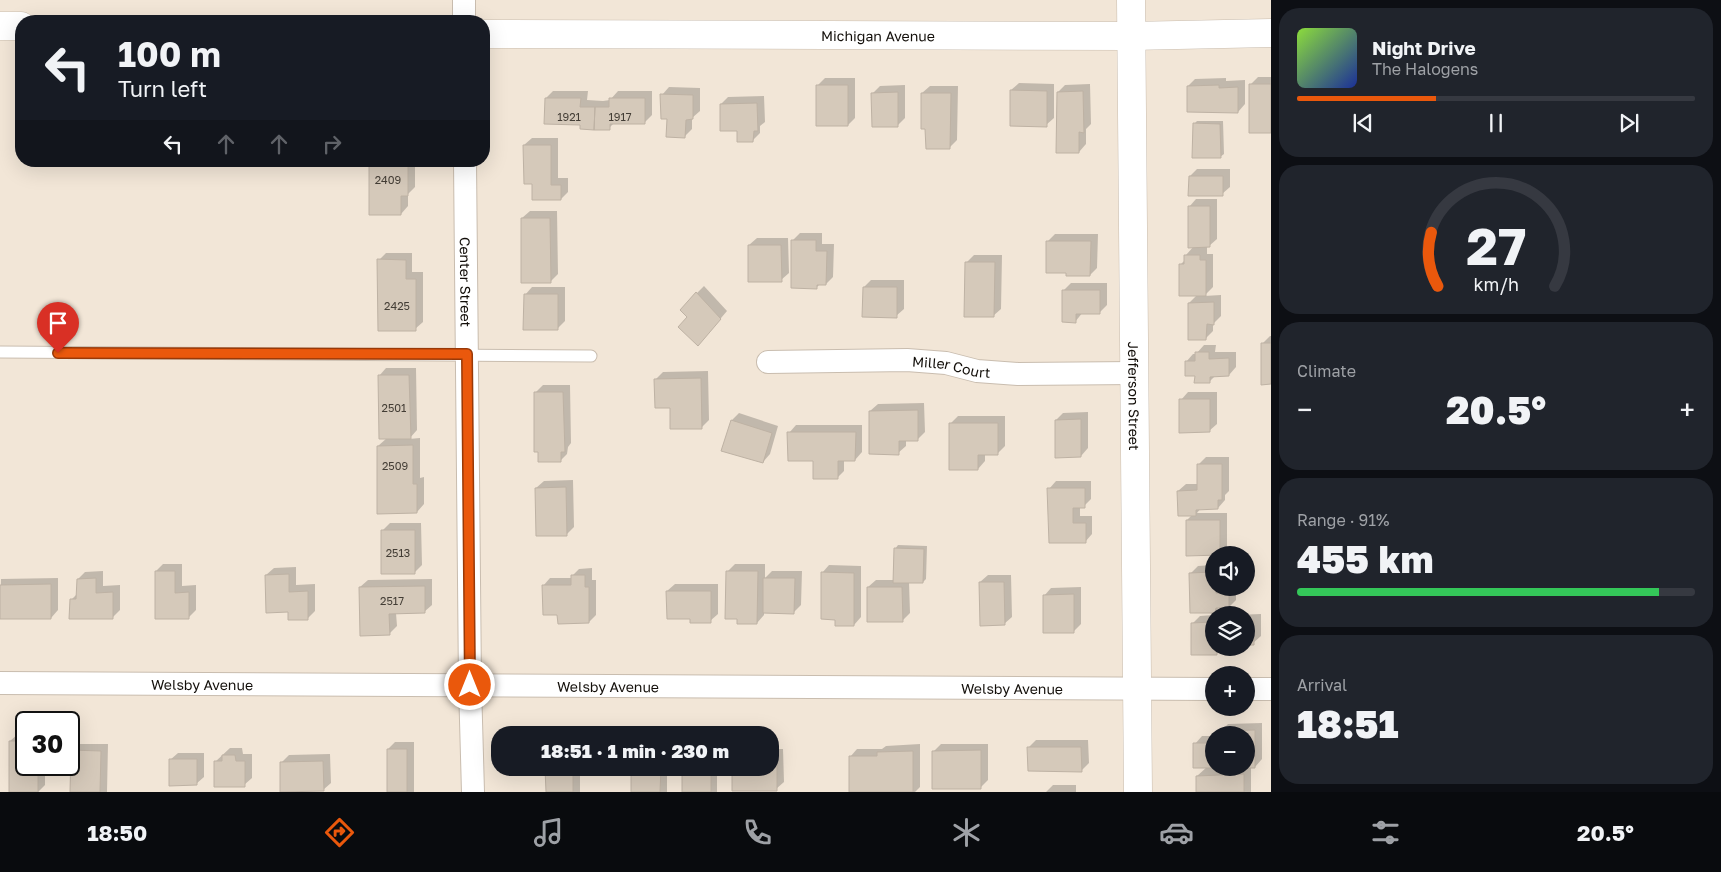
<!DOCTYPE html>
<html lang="en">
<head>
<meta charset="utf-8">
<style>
	:root { --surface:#171b24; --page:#20242c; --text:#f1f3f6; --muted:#9ea1a6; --line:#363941; --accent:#ea580c }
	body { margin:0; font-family:"Golos Text",sans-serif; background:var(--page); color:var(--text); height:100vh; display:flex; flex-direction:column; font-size:19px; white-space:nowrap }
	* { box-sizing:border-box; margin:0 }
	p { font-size:16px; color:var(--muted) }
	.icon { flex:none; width:28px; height:28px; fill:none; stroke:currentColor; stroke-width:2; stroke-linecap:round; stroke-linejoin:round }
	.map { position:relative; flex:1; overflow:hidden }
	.sheet { display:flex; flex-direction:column; gap:8px; padding:8px; background:#0d0f14; width:450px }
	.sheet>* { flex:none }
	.hud { position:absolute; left:15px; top:15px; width:475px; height:152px; border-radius:20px; box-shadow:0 5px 20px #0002; background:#171b24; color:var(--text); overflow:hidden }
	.fabs { position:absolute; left:1205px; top:546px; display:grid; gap:10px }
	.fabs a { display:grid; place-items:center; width:50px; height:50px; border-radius:50%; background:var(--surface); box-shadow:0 5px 20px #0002; font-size:25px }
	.speed { position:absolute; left:15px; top:711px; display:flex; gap:10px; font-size:25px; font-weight:700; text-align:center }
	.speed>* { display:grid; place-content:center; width:65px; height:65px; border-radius:50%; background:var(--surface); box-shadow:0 5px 20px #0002; line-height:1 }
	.speed .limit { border:2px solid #111; border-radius:8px; background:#fff; color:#111 }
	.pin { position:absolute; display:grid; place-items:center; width:42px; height:42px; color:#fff; margin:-51px -21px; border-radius:50% 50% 50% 0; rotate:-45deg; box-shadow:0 0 5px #0007 }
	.pin .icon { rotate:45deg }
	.me { position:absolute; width:55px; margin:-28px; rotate:0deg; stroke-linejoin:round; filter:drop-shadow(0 0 4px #0008) }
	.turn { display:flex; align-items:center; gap:18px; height:105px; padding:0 20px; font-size:22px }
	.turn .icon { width:65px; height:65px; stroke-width:2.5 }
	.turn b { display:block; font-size:35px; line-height:42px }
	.lanes { display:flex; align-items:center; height:48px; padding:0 20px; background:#0003; justify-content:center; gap:25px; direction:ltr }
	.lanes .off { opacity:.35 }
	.big { font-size:38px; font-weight:800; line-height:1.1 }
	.sheet .card { flex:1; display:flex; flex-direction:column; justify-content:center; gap:8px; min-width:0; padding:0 18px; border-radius:20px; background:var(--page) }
	.sheet .dial { align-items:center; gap:0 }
	.dial svg { height:130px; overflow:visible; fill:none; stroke:var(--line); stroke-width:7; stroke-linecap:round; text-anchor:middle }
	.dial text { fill:var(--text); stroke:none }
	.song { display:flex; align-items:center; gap:15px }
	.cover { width:60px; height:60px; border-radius:8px; background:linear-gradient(135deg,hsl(90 70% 55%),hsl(230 70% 35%)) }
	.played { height:5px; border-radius:2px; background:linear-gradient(90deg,var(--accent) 35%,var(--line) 35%) }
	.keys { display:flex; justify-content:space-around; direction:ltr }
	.heat { display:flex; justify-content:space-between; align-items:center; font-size:28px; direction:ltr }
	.charge { height:8px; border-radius:4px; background:linear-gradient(90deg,#34c759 91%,var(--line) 0) }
	.trip { position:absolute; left:491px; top:726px; width:288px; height:50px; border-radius:20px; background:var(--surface); box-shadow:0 5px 20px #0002; font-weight:800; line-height:50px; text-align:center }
	.dock { display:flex; height:80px; justify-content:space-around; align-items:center; background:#090b0e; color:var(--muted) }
	.dock .icon { width:35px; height:35px }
	.dock .current { color:var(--accent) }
	.dock b { font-size:22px; color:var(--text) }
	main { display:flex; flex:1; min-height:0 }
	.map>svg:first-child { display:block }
</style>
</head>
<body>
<main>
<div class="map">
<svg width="1271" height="792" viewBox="0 0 1271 792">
	<rect width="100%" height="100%" fill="#f2e6d7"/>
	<path fill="#0003" d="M1258,77H1271V131L1251,84Z
		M825,78H855V118L848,125L817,86Z
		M1226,78V81L1245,80V104L1238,112L1188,86L1195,79Z
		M1019,83L1054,84V118L1046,125L1011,90Z
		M21,84V132H18V87Z
		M1090,84L1091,124L1086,129V144L1079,152L1058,92L1065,85Z
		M905,85V118L897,126L873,93L880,86Z
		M930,86H958L957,140L950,147L927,128L922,93Z
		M669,87L700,88V111L692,118V129L685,136L668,118L662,95Z
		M553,91H588L587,100L603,101L610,100L618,91H652V115L645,122H615L609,128L581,124L546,98Z
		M764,96L765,122L760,126V133L753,140L738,130L721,104L728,97Z
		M1197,121H1223L1224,154L1220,157L1194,124Z
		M532,138H558V178H568V192L561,199L534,183L524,145Z
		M371,161H415V187L408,194V206L401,214L370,162Z
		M1197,169H1230V187L1222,194L1190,176Z
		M1196,199H1217V239L1209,246H1207V254H1213V287L1204,296L1221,295V316L1213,324V331L1206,338L1189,303L1198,294L1181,264L1186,259V255L1194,246L1189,207Z
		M530,211H557L558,274L550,282L522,218Z
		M800,233H822V244H834L833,277L826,284H820L816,288L793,240Z
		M1055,234H1098L1097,268L1090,275L1048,241Z
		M757,238H788L789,273L781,280L749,245Z
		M386,253H412V272H423V322L415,329L379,260Z
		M974,255H1002L1001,309L993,316L966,263Z
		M871,280H904V309L896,316L864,287Z
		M1071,283H1107V305L1100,312H1083L1075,322L1063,291Z
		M704,286L727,311L705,337L689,317L697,293Z
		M532,287H565V321L557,329L525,295Z
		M1270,336H1271V383L1262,344Z
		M1204,345H1216L1215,352H1236V367L1229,375H1216L1209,382L1186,362L1193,354H1196Z
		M386,368H416L417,430L409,439L420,438V478L424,477V504L417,512L378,446L387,438L379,376Z
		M708,371L709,420L701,428L671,407L655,380L663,372Z
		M543,385H570L571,443L568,447L567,454L560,461L535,393Z
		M1188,392H1217V424L1209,431L1181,400Z
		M924,403L925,432L917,440H906V446L898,453L870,411L878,404Z
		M1088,412V448L1081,456L1056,420L1063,413Z
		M739,413L778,426L770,454L763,462L732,420Z
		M958,416H1005V446L998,453H985V461L978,469L951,423Z
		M796,425H862V452L855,460H844V471L837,478L814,460L789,433Z
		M1206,457H1229V491L1225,495V500L1218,508H1201L1197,513H1227V547L1219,554L1187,520L1193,514L1178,491L1186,484H1198V465Z
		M573,480L574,527L566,535L536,488L544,481Z
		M1056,481H1091V499L1084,506H1080V516H1092V534L1085,542L1049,489Z
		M390,523H421L422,565L414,573L382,531Z
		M898,545L927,546L926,579L923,582H909L910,613L903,620L868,587L876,580H895V549Z
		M163,564H182V586L196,585V610L189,617L156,571Z
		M735,564H765V578L772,571H802L801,605L793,613L764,612V615L757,623L738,617L727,572Z
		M829,565L861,566V617L854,625L836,618L822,573Z
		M1214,565V588H1236V600L1229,607H1219L1215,612L1191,573L1198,566Z
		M296,567V585L315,584V611L308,618L290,611L266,575L274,568Z
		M592,568V580H596V615L589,622L558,614L543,586L550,578H572V576L579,569Z
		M103,571V586L120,585V610L112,618L71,600L78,593V579L85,572Z
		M988,575H1011L1012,617L1004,624L980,582Z
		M58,578V610L51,618L0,617L1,579Z
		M432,579V605L424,612L396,613L397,626L389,634L360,587L368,580Z
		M675,584H718V614L710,621L691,617L667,591Z
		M1081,587V624L1074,631L1044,596L1051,588Z
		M1261,614V636L1253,643L1246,644V615H1235Z
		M1214,615V648H1223L1216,654L1193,623L1200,616Z
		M1262,723V759L1255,767H1251V792H1197V776L1207,767L1195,744L1202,736H1214V768H1246V735H1221V731L1228,724Z
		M18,734H26V765H45V785L38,792H10V741Z
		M1036,740H1088L1089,763L1081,771L1028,748Z
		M395,742H414V792H388V749Z
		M79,744H108L107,792H71L72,751Z
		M920,744V787L915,792H850V757L857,749H882L886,746Z
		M941,744H988V780L980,788L934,751Z
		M230,748H242L243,754H252V778L244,785L215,762Z
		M770,749H783L784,782L776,789L733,790V768H770Z
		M178,753H204V777L196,784L170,760Z
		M330,754L331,783L323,790L281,763L289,755Z
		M547,768H580V792H547Z
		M632,768H667V792H632Z
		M683,768H717V792H683Z
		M1053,785H1076V792H1046Z"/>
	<path fill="#d5c9ba" stroke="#beb2a4" d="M1249,84H1271V133H1249Z
		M816,85H848V126H816Z
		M1219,85V88L1238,87V113L1187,112V86Z
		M17,87H21V133H17Z
		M1010,90L1047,91V127L1010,126Z
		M1083,91L1084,133L1079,132V153H1056L1057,92Z
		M898,92V127H872L871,93Z
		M921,93H951L950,149H926L925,129H921Z
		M660,94L693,95V119L686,120L685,138L666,137L667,119H661Z
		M545,98H581L580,107H595L594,130L580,129V125L544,124Z
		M609,98H645V124H610V130H594L595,107H609Z
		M757,103L758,131H754L753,142H737V131H720V104Z
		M1193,123L1220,124L1221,158H1192Z
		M523,145H551V185H561V200H532V184H524Z
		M198,161H223V165L198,166Z
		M369,162L408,163V196H401V215H369Z
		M1189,176H1223V196H1188Z
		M1188,206H1210V247L1188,248Z
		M521,218H550L551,283H521Z
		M791,240H816V251H827L826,285H817V289L791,288Z
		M1046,241H1091L1090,276H1066V273H1046Z
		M748,245H781L782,282H748Z
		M1184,255H1200V260H1206V296H1179V264H1184Z
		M377,259L406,260V279H416V331H378Z
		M965,262H995L994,317H964Z
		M863,287H897V318L862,317Z
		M1062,290H1100V314H1076V323L1062,322Z
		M696,292L721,319L698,346L678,327L687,317L680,310Z
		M524,294H558V330H523Z
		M1214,302V325L1207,324L1206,340H1188V303Z
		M1261,343H1271V384L1261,385Z
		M1195,352H1209V359L1229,358V376L1210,377V383H1194L1195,376H1185V361H1195Z
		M378,375H409L411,439H379Z
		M701,378L702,429H670V408H655L654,379Z
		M534,392H563L565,452H561V462H538V452H534Z
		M1179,399H1210V432L1179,433Z
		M918,410V441H899V455L869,454V411Z
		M1081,419V457L1055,458V420Z
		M731,420L772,433L763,463L721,451Z
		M949,423H998V455H978V470H949Z
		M787,432H856L855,461H838V479H813V461H788Z
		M413,445V484H417V513L377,514V446Z
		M1197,464H1222V500H1218V509L1196,510V516H1178L1177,491L1197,490Z
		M566,487L567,536H536L535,488Z
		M1047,488H1085V508H1073V523H1086V543H1049Z
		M1186,520H1220V555L1186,556Z
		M381,530H415V574H381Z
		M894,548L924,549L923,583H893Z
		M155,571H175V593L189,592V619H155Z
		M726,571H758L757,624H737V619H725Z
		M821,572L854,573V626H835V620L821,619Z
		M1214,572V588H1216V593H1229V608H1216L1215,613H1190L1189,573Z
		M289,574V592L308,591V620H288V612L266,613L265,575Z
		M571,575H585V587H589V623L558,624L557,615H543L542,585H571Z
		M96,578V593L113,592V619H69L70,599H76L77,579Z
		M763,578H795L794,614L763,613Z
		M979,582H1004L1005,625L980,626Z
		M51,584V619H0V585Z
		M425,586V613L389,614L390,635L360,636L359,587Z
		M867,587H902L903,622H867Z
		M666,591H711V623H690V619H667Z
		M1074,594V633H1043V595Z
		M1254,620V645H1246V621Z
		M1214,622V648H1217V655H1191V623Z
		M1255,730V768H1193V743H1214V768H1246V735H1219V731Z
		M9,741H26V765H38V792H9Z
		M1027,747H1081L1082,772L1028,771Z
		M387,749H407V792H387Z
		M71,750L101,751L100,792H70Z
		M981,750V789H932V751Z
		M913,751V792H849V756H877V752Z
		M222,755H235L236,761H245V787H214V761H222Z
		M770,756H777V791H732V768H770Z
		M169,759H197V785L169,786Z
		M323,761L324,791L280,792V762Z
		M545,768H573V792H546Z
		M631,768H661L660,792H631Z
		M682,768H711V792H682Z
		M1244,774V792H1196V776Z"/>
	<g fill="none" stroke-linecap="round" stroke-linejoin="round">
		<g stroke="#c9bdaf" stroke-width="13">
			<path id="service" d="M0,352L591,356"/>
		</g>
		<g stroke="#c9bdaf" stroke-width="24">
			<g id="minor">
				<path d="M464,21V0"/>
				<path id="s1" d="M465,161L470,685L473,792"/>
				<path id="s2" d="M768,362L907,360L946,363L977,371L1018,374L1135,373"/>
				<path id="s3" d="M0,683L1214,689"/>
				<path d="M1246,689H1271"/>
			</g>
		</g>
		<g stroke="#c9bdaf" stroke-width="29">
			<g id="tertiary">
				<path id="s4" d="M1131,0L1138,792"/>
				<path d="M0,26H21"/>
				<path id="s5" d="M484,34L1131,36L1271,33"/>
			</g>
		</g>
		<use href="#service" stroke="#fff" stroke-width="11"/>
		<use href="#minor" stroke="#fff" stroke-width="22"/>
		<use href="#tertiary" stroke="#fff" stroke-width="28"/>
	</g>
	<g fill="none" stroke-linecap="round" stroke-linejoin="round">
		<g stroke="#983908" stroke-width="12">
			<path id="route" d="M58,353L467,354L470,685"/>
		</g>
		<use href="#route" stroke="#ea580c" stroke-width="9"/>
	</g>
	<g text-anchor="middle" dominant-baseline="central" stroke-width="4" stroke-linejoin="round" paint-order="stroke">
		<g font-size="11" fill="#433d35">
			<text x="569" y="116">1921</text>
			<text x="620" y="116">1917</text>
			<text x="388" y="179">2409</text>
			<text x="397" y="305">2425</text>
			<text x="394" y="407">2501</text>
			<text x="395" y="465">2509</text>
			<text x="398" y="552">2513</text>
			<text x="392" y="600">2517</text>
		</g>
		<g font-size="14" fill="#120e09" stroke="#fff">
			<text stroke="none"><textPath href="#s5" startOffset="394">Michigan Avenue</textPath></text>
			<text stroke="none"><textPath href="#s1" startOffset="121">Center Street</textPath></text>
			<text stroke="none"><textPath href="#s2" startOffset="184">Miller Court</textPath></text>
			<text stroke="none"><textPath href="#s4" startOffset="396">Jefferson Street</textPath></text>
			<text stroke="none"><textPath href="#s3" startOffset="202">Welsby Avenue</textPath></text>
			<text stroke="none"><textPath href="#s3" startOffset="608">Welsby Avenue</textPath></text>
			<text stroke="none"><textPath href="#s3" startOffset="1012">Welsby Avenue</textPath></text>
		</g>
	</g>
</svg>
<div class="fabs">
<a><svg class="icon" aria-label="sound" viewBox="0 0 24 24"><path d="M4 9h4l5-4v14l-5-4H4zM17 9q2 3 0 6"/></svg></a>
<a><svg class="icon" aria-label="layers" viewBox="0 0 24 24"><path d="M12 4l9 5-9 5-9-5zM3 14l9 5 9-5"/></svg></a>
<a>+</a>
<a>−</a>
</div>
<div class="speed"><div class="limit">30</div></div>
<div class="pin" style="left:58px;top:353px;background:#d93025"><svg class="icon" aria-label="arrive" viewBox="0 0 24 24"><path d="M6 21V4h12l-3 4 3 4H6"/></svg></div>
<svg class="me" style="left:470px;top:685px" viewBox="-20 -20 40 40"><circle r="17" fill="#ea580c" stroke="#fff" stroke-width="3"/><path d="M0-11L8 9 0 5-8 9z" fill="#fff"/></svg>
<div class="trip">18:51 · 1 min · 230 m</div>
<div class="hud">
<div class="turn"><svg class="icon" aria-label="left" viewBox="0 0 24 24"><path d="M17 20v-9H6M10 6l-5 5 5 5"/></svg><div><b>100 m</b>Turn left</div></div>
<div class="lanes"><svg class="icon" aria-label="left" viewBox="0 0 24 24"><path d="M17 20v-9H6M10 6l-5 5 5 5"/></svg><svg class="icon off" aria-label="ahead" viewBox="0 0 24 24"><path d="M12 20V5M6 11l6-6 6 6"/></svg><svg class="icon off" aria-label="ahead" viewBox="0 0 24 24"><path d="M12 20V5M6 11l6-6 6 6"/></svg><svg class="icon off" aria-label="right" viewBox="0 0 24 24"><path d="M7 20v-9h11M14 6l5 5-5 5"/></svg></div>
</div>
</div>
<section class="sheet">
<div class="card">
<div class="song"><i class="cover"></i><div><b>Night Drive</b><p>The Halogens</p></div></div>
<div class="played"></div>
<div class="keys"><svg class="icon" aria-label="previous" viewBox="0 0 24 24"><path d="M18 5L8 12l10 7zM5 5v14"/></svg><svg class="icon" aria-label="pause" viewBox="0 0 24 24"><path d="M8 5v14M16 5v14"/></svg><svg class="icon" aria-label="next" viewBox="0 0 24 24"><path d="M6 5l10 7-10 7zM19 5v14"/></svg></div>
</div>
<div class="card dial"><svg viewBox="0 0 100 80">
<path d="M14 69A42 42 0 1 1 86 69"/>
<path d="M14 69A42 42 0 0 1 10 36" stroke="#ea580c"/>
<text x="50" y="56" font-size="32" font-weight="700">27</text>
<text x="50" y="72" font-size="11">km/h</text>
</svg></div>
<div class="card"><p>Climate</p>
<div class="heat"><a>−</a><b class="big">20.5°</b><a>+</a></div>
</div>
<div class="card"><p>Range · 91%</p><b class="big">455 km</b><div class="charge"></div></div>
<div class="card"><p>Arrival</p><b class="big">18:51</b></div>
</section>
</main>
<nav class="dock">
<b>18:50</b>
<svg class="icon current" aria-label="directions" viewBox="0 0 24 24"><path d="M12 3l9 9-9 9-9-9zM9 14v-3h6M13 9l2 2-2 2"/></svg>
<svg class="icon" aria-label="music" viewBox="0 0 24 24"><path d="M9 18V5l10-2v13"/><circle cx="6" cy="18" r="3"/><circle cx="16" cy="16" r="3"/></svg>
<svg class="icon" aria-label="phone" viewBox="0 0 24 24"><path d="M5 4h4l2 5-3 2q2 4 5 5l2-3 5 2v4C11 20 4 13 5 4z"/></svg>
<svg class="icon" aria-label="climate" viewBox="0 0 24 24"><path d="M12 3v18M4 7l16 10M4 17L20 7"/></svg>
<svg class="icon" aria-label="car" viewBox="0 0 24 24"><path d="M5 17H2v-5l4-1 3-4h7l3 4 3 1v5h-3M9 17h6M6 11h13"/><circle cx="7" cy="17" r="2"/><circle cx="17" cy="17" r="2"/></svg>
<svg class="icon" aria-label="filters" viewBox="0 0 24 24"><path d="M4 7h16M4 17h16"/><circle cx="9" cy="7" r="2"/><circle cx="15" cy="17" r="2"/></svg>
<b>20.5°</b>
</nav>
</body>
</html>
